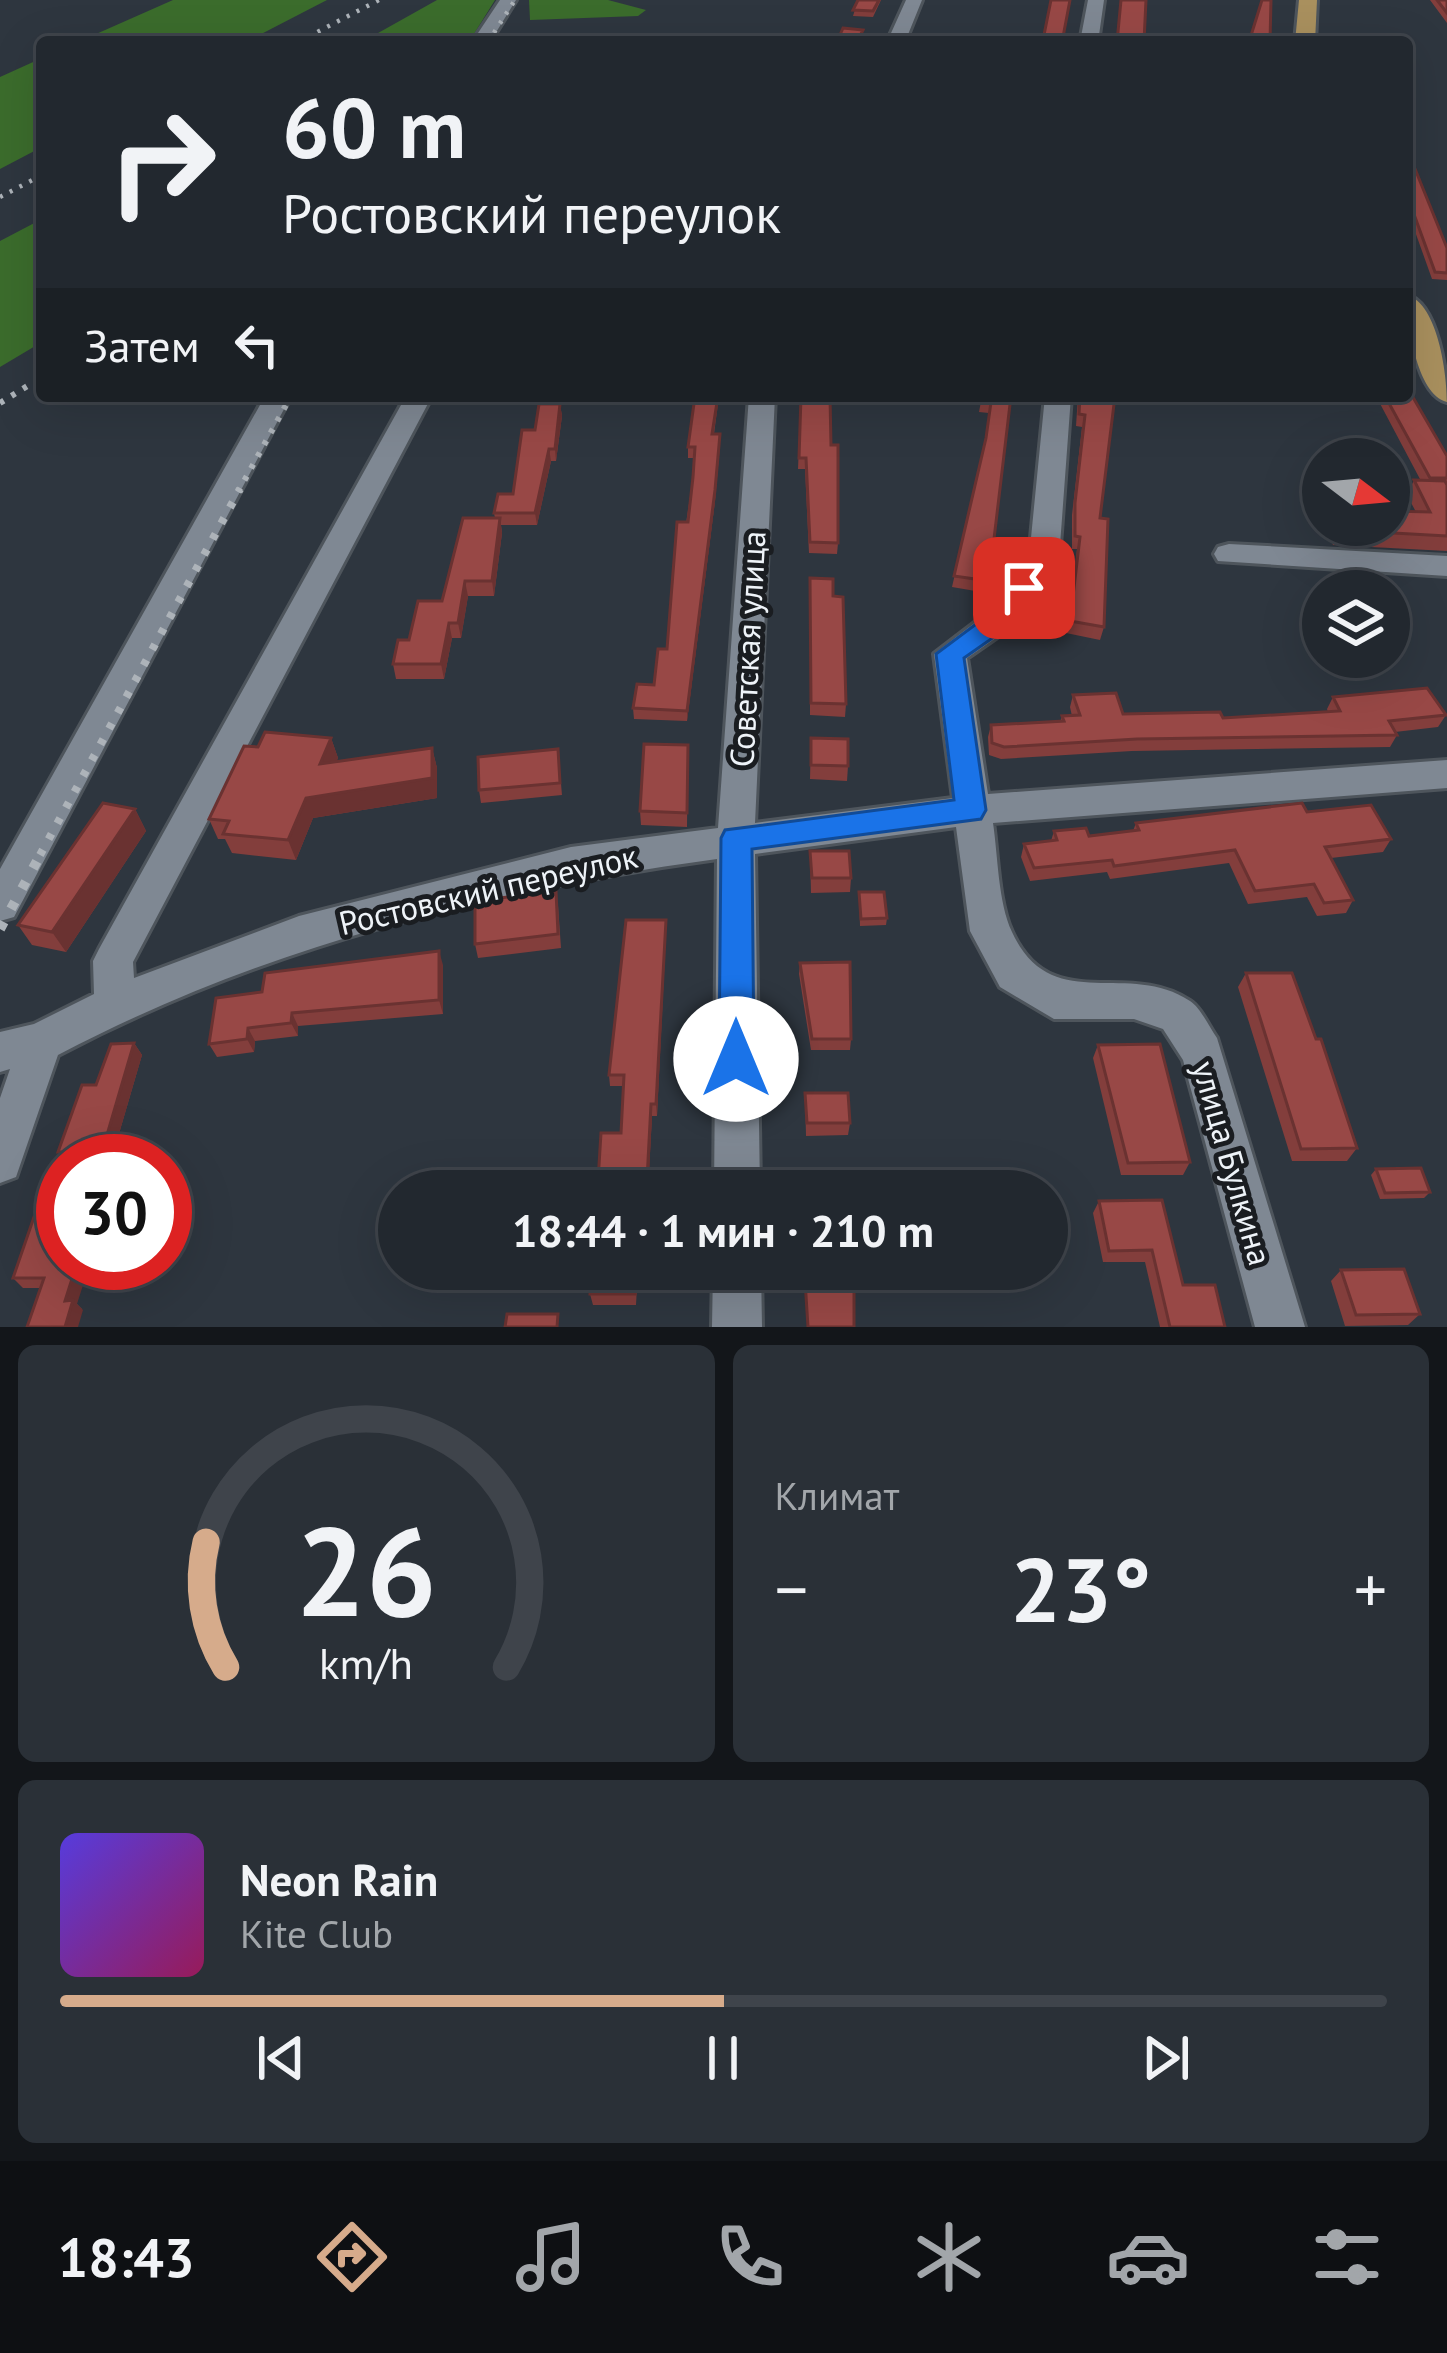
<!DOCTYPE html>
<html lang="ru">
<head>
<meta charset="utf-8">
<style>
	:root { --surface:#22282f; --page:#2a3037; --text:#f1f3f6; --muted:#a2a6aa; --line:#3f444b; --accent:#d6ab8b }
	body { margin:0; font-family:"PT Sans",sans-serif; background:var(--page); color:var(--text); height:100vh; display:flex; flex-direction:column; font-size:45px; white-space:nowrap }
	* { box-sizing:border-box; margin:0 }
	p { font-size:39px; color:var(--muted) }
	.icon { flex:none; width:66px; height:66px; fill:none; stroke:currentColor; stroke-width:2; stroke-linecap:round; stroke-linejoin:round }
	.map { position:relative; height:1327px; overflow:hidden }
	.side { display:flex; flex-direction:column; gap:18px; padding:18px; background:#13161a; flex:1 }
	.side>* { flex:none }
	.banner { position:absolute; left:36px; top:36px; width:1377px; height:366px; border-radius:12px; box-shadow:0 12px 48px #0002,0 0 0 3px var(--line); background:#22282f; color:var(--text); overflow:hidden }
	.needle { width:78px; rotate:106deg }
	.fabs { position:absolute; left:1302px; top:438px; display:grid; gap:24px }
	.fabs a { display:grid; place-items:center; width:108px; height:108px; border-radius:50%; background:var(--surface); box-shadow:0 12px 48px #0002,0 0 0 3px var(--line); font-size:60px }
	.speed { position:absolute; left:36px; top:1134px; display:flex; gap:24px; font-size:60px; font-weight:700; text-align:center }
	.speed>* { display:grid; place-content:center; width:156px; height:156px; border-radius:50%; background:var(--surface); box-shadow:0 12px 48px #0002,0 0 0 3px var(--line); line-height:1 }
	.speed .limit { border:18px solid #d22; background:#fff; color:#111 }
	.pin { position:absolute; display:grid; place-items:center; width:102px; height:102px; color:#fff; margin:-51px; border-radius:24px; box-shadow:0 6px 18px #0006 }
	.me { position:absolute; width:132px; margin:-66px; rotate:0deg; stroke-linejoin:round; filter:drop-shadow(0 0 9px #0008) }
	.turn { display:flex; align-items:center; gap:42px; height:252px; padding:0 48px; font-size:54px }
	.turn .icon { width:156px; height:156px; stroke-width:2.5 }
	.turn b { display:block; font-size:84px; line-height:102px }
	.then { display:flex; align-items:center; height:114px; padding:0 48px; background:#0003; gap:24px; font-size:45px }
	.big { font-size:90px; font-weight:700; line-height:1.1 }
	.side .tile { flex:1; display:flex; flex-direction:column; justify-content:center; gap:18px; min-width:0; padding:0 42px; border-radius:18px; background:var(--page) }
	.side .dial { align-items:center; gap:0 }
	.dial svg { height:312px; overflow:visible; fill:none; stroke:var(--line); stroke-width:7; stroke-linecap:round; text-anchor:middle }
	.dial text { fill:var(--text); stroke:none }
	.song { display:flex; align-items:center; gap:36px }
	.cover { width:144px; height:144px; border-radius:18px; background:linear-gradient(135deg,hsl(250 70% 55%),hsl(330 70% 35%)) }
	.played { height:12px; border-radius:6px; background:linear-gradient(90deg,var(--accent) 50%,var(--line) 50%) }
	.keys { display:flex; justify-content:space-around; direction:ltr }
	.heat { display:flex; justify-content:space-between; align-items:center; font-size:66px; direction:ltr }
	.side .tiles { flex:1; display:grid; gap:18px; grid-template-columns:1fr 1fr }
	.tile:last-child { grid-column:span 2 }
	.trip { position:absolute; left:378px; top:1170px; width:690px; height:120px; border-radius:60px; background:var(--surface); box-shadow:0 12px 48px #0002,0 0 0 3px var(--line); font-weight:700; line-height:120px; text-align:center }
	.tabs { display:flex; height:192px; justify-content:space-around; align-items:center; background:#0e1013; color:var(--muted) }
	.tabs .icon { width:84px; height:84px }
	.tabs .active { color:var(--accent) }
	.tabs b { font-size:54px; color:var(--text) }
	.map>svg:first-child { display:block }
</style>
</head>
<body>
<div class="map">
<svg width="1447" height="1327" viewBox="0 0 1447 1327">
	<rect width="100%" height="100%" fill="#2e363f"/>
	<path fill="#3b6c2c" d="M173,0H327L246,42H78Z
		M437,0H495L469,42H362Z
		M529,0H608L646,10L638,16L530,20Z
		M42,58V147L0,169V77Z
		M42,219V342L0,367V241Z"/>
	<g fill="none" stroke-linecap="round" stroke-linejoin="round">
		<g stroke="#4e555c" stroke-width="6">
			<path id="minor" d="M500,0H516L490,42H472Z
				M906,0H922L905,42H887Z
				M1088,0H1104L1098,42H1080Z
				M265,396H291L14,917L0,921V869Z
				M406,396H432L133,962L134,978L299,916L571,847L718,828L749,396H775L755,823L953,798L934,654L994,608L1029,558L1045,396H1071L1059,559L1016,624L967,658L988,794L1447,760V788L993,823C998,856 998,902 1012,932C1051,1017 1127,959 1190,1001C1201,1008 1209,1027 1217,1038L1305,1327H1255L1183,1060L1163,1029L1134,1019H1054L1000,987L970,931L956,827L755,854L760,1191H714L717,859C489,890 263,947 58,1055L16,1177L0,1183V1098L10,1069L0,1072V1032L34,1024L94,994L93,961L99,949Z
				M1229,544L1447,556V576L1218,561L1214,554L1218,547Z
				M713,1269H761L762,1327H712Z"/>
		</g>
		<g stroke="#4e555c" stroke-width="6">
			<path id="major" d="M1299,0H1317L1315,42H1295Z
				M1407,295C1438,304 1447,374 1447,402C1416,394 1407,322 1407,295Z"/>
		</g>
		<use href="#minor" fill="#7f8893" fill-rule="evenodd"/>
		<use href="#major" fill="#a9905e" fill-rule="evenodd"/>
		<path stroke="#adb3b9" stroke-width="4.5" stroke-dasharray="3 8" stroke-linecap="butt" d="M298,42L379,0
			M488,42L515,0
			M0,197L42,175"/>
		<path stroke="#adb3b9" stroke-width="6" stroke-dasharray="4.5 9" stroke-linecap="butt" d="M0,403L42,377
			M238,492L291,396"/>
		<path stroke="#adb3b9" stroke-width="8" stroke-dasharray="6 12" stroke-linecap="butt" d="M40,855L240,489"/>
		<path stroke="#adb3b9" stroke-width="10" stroke-dasharray="8 15" stroke-linecap="butt" d="M0,929L42,852"/>
	</g>
	<path fill="#833e3c" d="M858,0H881L873,17L853,16Z
		M1051,0H1070L1062,42H1039L1043,41Z
		M1430,0H1447V23Z
		M1407,155L1447,248V280L1432,279L1407,209Z
		M525,396H550L547,402L526,400Z
		M695,396H719L714,434L720,445L715,501L687,721L634,719L633,708L654,685L667,649L693,477L694,458H688V447Z
		M801,396L831,445L838,543L837,554L809,553L805,469H798Z
		M982,396H1011L987,593L952,587L985,442L989,413L979,412Z
		M1078,396H1115L1100,518L1104,627L1100,640L1066,633L1077,549H1072V515L1082,427L1076,426Z
		M1376,396H1407L1447,456V551L1333,545L1325,525H1389L1416,512L1407,495L1414,480L1421,481Z
		M560,404L562,416L556,461H551L537,525H501L502,533L494,596H468L461,638H452L444,679H396L393,664L409,640L442,601L495,518L494,513L513,494L535,430Z
		M810,578L833,596L846,704L845,717L810,715Z
		M1073,695L1123,714L1223,718L1328,712L1327,709L1333,697L1446,715L1438,727L1395,732L1397,735L1390,747L1132,751L1001,759L989,755L988,737L991,725L1060,722L1062,716H1072L1070,707Z
		M331,738L338,758L336,762L432,748L437,768V798L313,818L296,860L232,853L225,839H218L209,819L258,747Z
		M811,738L848,766L847,781L810,779Z
		M688,745L687,827L641,825L640,811Z
		M558,749L562,795L481,803L479,790Z
		M135,809L146,831L66,952L32,945L18,925Z
		M1307,812L1391,839L1383,852L1331,858L1353,900L1346,913L1317,916L1307,897L1248,904L1229,863L1110,879L1107,872L1030,881L1021,857L1024,844L1051,841L1054,831L1089,836L1133,831L1136,823Z
		M810,851L851,878L850,892L811,893Z
		M859,892L887,918L886,925L860,926Z
		M558,905L561,948L478,958L475,944Z
		M666,932L657,1116H652L648,1191H599L598,1181L621,1133L624,1086H610L609,1075Z
		M800,963L851,1039L850,1050H811L799,974Z
		M443,965V1014L298,1026V1036L255,1041L254,1052L217,1057L209,1044L262,992Z
		M1246,973L1357,1148L1347,1161H1292L1238,987Z
		M134,1043L142,1055L111,1161H65L58,1152Z
		M1098,1045L1190,1162L1183,1175H1121L1093,1058Z
		M805,1093L850,1123L848,1135L806,1136Z
		M1376,1169L1430,1192L1424,1198L1380,1199L1371,1175Z
		M1162,1200L1183,1285L1225,1327H1160L1145,1262H1103L1093,1213L1099,1201Z
		M34,1217L77,1304L83,1310L41,1288H23L13,1278Z
		M592,1269H638L636,1305H593L590,1294Z
		M1341,1270L1420,1314L1408,1325L1345,1326L1331,1281Z"/>
	<path fill="#6a3231" d="M560,404L562,416L556,461L555,449Z
		M720,434L715,501L687,721V711Z
		M549,449L551,461L537,525L535,513Z
		M500,518L502,533L494,596L492,581Z
		M465,581L468,596L461,638L458,623Z
		M449,623L452,638L444,679L441,664Z
		M331,738L338,758L327,784L320,764Z
		M432,748L437,768V798L313,818L296,860L288,840L306,798Z
		M135,809L146,831L66,952L52,932Z
		M666,920V932L657,1116L656,1104Z
		M439,951L443,965V1014L439,1000Z
		M292,1013L298,1026V1036L291,1023Z
		M248,1028L255,1041L254,1052L247,1039Z
		M134,1043L142,1055L111,1161H109L102,1152Z
		M651,1104L652,1116L648,1191L647,1180Z
		M77,1263H90L77,1304L83,1310L78,1327H65V1301Z"/>
	<path fill="#984846" stroke="#6a3231" stroke-width="3" d="M858,0H879L873,11L853,10Z
		M1051,0H1070L1063,37L1044,35Z
		M1121,0H1146L1144,42H1117Z
		M1262,0H1271L1270,42H1249Z
		M1437,0H1447V13Z
		M843,28L863,30L857,42H837Z
		M1409,154L1447,248V273L1435,272L1407,195V155Z
		M1407,387L1447,456V478H1430L1385,396H1407Z
		M695,396H718L712,434H720L715,490L687,711L633,708L637,684L654,685L658,649H667L677,522H688L693,477L695,447H688Z
		M801,396H830L831,445H838V543L810,542L806,458H799Z
		M982,396H1011L989,581L954,576L986,438L991,402L981,401Z
		M1080,396H1115L1100,518L1108,519L1104,627L1070,621L1080,537L1075,536V503L1085,415L1079,414Z
		M539,404H560L555,449H549L535,513H494L498,494H513L522,430H535Z
		M1414,480L1445,481L1447,485V536L1340,530L1337,525H1389V511L1430,512Z
		M463,518H500L492,581H465L458,623H449L441,664H393L398,640H409L418,601H442Z
		M810,578L833,579V596L843,597L846,704L811,703Z
		M1427,688L1446,715L1389,721L1397,735L1137,739L1004,747L992,743L991,725L1064,721L1062,716L1080,715L1073,695L1116,693L1123,714L1220,712L1223,718L1340,711L1333,697Z
		M265,732L331,738L320,764L432,748V778L306,798L288,840L223,834L229,821L209,819L244,746L258,747Z
		M811,738L848,739V766L811,765Z
		M644,744L688,745L687,813L640,811Z
		M558,749L560,783L479,790L478,757Z
		M103,803L135,809L52,932L18,925Z
		M1302,803L1307,812L1371,805L1391,839L1325,847L1353,900L1324,903L1314,884L1255,891L1235,850L1114,866L1112,860L1034,868L1024,844L1057,840L1054,831L1086,828L1089,836L1139,830L1136,823Z
		M810,851H849L851,878H812Z
		M556,891L558,934L475,944V901Z
		M859,892H884L887,918L861,919Z
		M626,920H666L656,1104H651L647,1180L598,1181L601,1133H621L624,1075H609Z
		M439,951V1000L292,1013L291,1023L248,1028L247,1039L209,1044L216,998L262,992L265,973Z
		M850,962L851,1039H812L800,963Z
		M1246,973H1292L1316,1039H1321L1357,1148L1301,1149Z
		M134,1043L102,1152H58L82,1085H96L111,1044Z
		M1160,1044L1190,1162L1128,1163L1098,1045Z
		M805,1093H848L850,1123H807Z
		M1421,1168L1430,1192L1385,1193L1376,1169Z
		M1162,1200L1183,1285H1215L1225,1327H1170L1152,1250L1109,1251L1099,1201Z
		M34,1217H63V1263H77L65,1301L73,1300L65,1327H27L44,1278H13Z
		M592,1269H636L635,1294H590Z
		M1404,1269L1420,1314L1356,1315L1341,1270Z
		M854,1279V1327H808L805,1280Z
		M507,1314H558L557,1327H505Z"/>
	<path fill="#1a73e8" stroke="#114b97" stroke-width="3" d="M1024,579L1037,588L1014,623L964,658L986,810L981,819L752,849L754,1059L749,1071L736,1075L724,1071L719,1059L721,838L725,830L954,800L936,654L995,610L1015,582Z"/>
	<g text-anchor="middle" dominant-baseline="central" stroke-width="10" stroke-linejoin="round" paint-order="stroke">
		<g font-size="33" fill="#eef3f8" stroke="#1a1d21">
			<text transform="translate(747 649) rotate(-87)">Советская улица</text>
			<text transform="translate(488 889) rotate(-13)">Ростовский переулок</text>
			<text transform="translate(1233 1163) rotate(74)">улица Булкина</text>
		</g>
	</g>
</svg>
<div class="fabs">
<a><svg class="needle" viewBox="-14 -14 28 28"><path d="M0-13l5 13h-10z" fill="#e53935"/><path d="M0 13l5-13h-10z" fill="#a2a6aa"/></svg></a>
<a><svg class="icon" aria-label="layers" viewBox="0 0 24 24"><path d="M12 4l9 5-9 5-9-5zM3 14l9 5 9-5"/></svg></a>
</div>
<div class="speed"><div class="limit">30</div></div>
<div class="pin" style="left:1024px;top:588px;background:#d93025"><svg class="icon" aria-label="arrive" viewBox="0 0 24 24"><path d="M6 21V4h12l-3 4 3 4H6"/></svg></div>
<svg class="me" style="left:736px;top:1059px" viewBox="-20 -20 40 40"><circle r="19" fill="#fff"/><path d="M0-13L10 11 0 6-10 11z" fill="#1a73e8"/></svg>
<div class="trip">18:44 · 1 мин · 210 m</div>
<div class="banner">
<div class="turn"><svg class="icon" aria-label="right" viewBox="0 0 24 24"><path d="M7 20v-9h11M14 6l5 5-5 5"/></svg><div><b>60 m</b>Ростовский переулок</div></div>
<div class="then">Затем<svg class="icon" aria-label="left" viewBox="0 0 24 24"><path d="M17 20v-9H6M10 6l-5 5 5 5"/></svg></div>
</div>
</div>
<section class="side">
<div class="tiles">
<div class="tile dial"><svg viewBox="0 0 100 80">
<path d="M14 69A42 42 0 1 1 86 69"/>
<path d="M14 69A42 42 0 0 1 9 37" stroke="#d6ab8b"/>
<text x="50" y="56" font-size="32" font-weight="700">26</text>
<text x="50" y="72" font-size="11">km/h</text>
</svg></div>
<div class="tile"><p>Климат</p>
<div class="heat"><a>−</a><b class="big">23°</b><a>+</a></div>
</div>
<div class="tile">
<div class="song"><i class="cover"></i><div><b>Neon Rain</b><p>Kite Club</p></div></div>
<div class="played"></div>
<div class="keys"><svg class="icon" aria-label="previous" viewBox="0 0 24 24"><path d="M18 5L8 12l10 7zM5 5v14"/></svg><svg class="icon" aria-label="pause" viewBox="0 0 24 24"><path d="M8 5v14M16 5v14"/></svg><svg class="icon" aria-label="next" viewBox="0 0 24 24"><path d="M6 5l10 7-10 7zM19 5v14"/></svg></div>
</div>
</div>
</section>
<nav class="tabs">
<b>18:43</b>
<svg class="icon active" aria-label="directions" viewBox="0 0 24 24"><path d="M12 3l9 9-9 9-9-9zM9 14v-3h6M13 9l2 2-2 2"/></svg>
<svg class="icon" aria-label="music" viewBox="0 0 24 24"><path d="M9 18V5l10-2v13"/><circle cx="6" cy="18" r="3"/><circle cx="16" cy="16" r="3"/></svg>
<svg class="icon" aria-label="phone" viewBox="0 0 24 24"><path d="M5 4h4l2 5-3 2q2 4 5 5l2-3 5 2v4C11 20 4 13 5 4z"/></svg>
<svg class="icon" aria-label="climate" viewBox="0 0 24 24"><path d="M12 3v18M4 7l16 10M4 17L20 7"/></svg>
<svg class="icon" aria-label="car" viewBox="0 0 24 24"><path d="M5 17H2v-5l4-1 3-4h7l3 4 3 1v5h-3M9 17h6M6 11h13"/><circle cx="7" cy="17" r="2"/><circle cx="17" cy="17" r="2"/></svg>
<svg class="icon" aria-label="filters" viewBox="0 0 24 24"><path d="M4 7h16M4 17h16"/><circle cx="9" cy="7" r="2"/><circle cx="15" cy="17" r="2"/></svg>
</nav>
</body>
</html>
